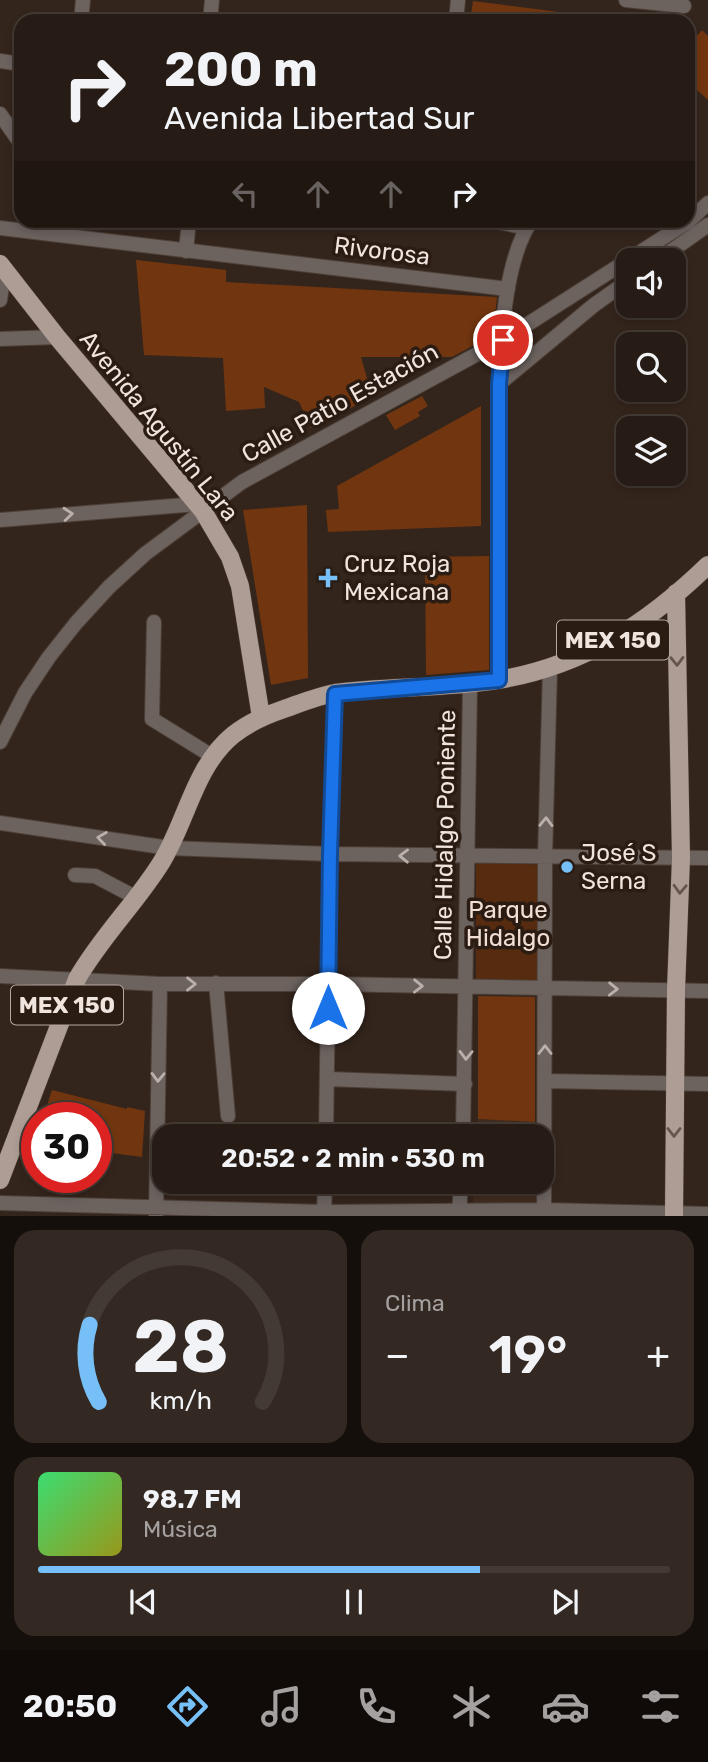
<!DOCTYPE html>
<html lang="es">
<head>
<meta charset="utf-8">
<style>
	:root { --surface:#271c15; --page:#332922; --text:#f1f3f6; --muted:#a4a1a0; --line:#433a34; --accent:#77c0f7 }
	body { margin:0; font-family:Rubik,sans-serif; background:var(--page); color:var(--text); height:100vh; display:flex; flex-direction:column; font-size:26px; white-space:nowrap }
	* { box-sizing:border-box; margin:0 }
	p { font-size:23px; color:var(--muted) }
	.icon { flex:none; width:38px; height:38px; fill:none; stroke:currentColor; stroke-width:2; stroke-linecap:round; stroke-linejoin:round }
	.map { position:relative; height:1216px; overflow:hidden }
	.panel { display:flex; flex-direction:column; gap:14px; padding:14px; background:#150f0c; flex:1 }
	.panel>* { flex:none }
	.hud { position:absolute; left:14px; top:14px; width:681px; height:214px; border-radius:21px; box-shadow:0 4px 10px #0003,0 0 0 2px var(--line); background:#271c15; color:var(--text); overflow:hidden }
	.buttons { position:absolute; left:616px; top:248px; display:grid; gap:14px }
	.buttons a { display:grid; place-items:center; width:70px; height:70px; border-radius:14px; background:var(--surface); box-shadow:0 4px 10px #0003,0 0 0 2px var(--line); font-size:35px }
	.speed { position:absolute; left:21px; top:1102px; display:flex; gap:14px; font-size:35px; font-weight:700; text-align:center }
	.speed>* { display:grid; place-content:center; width:91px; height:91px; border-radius:50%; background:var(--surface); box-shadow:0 4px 10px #0003,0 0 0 2px var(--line); line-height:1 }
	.speed .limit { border:10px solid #d22; background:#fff; color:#111 }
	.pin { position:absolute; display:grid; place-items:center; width:60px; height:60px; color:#fff; margin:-30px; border:4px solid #fff; border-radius:50%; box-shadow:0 2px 7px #0007 }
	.me { position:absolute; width:77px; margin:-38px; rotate:0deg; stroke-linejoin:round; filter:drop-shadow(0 0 5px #0008) }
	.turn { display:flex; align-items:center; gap:24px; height:147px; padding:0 35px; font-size:32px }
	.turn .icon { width:91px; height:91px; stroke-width:2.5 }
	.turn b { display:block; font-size:49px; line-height:60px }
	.lanes { display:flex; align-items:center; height:66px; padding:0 35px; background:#0003; justify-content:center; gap:35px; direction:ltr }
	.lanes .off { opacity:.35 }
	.big { font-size:52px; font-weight:600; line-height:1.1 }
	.panel .tile { flex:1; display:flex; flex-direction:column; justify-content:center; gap:10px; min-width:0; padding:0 24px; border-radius:21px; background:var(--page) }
	.panel .dial { align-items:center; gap:0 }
	.dial svg { height:182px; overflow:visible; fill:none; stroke:var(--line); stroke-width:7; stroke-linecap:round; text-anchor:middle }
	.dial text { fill:var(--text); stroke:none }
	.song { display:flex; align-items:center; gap:21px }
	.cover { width:84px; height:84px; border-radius:10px; background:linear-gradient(135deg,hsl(140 70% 55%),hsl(60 70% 35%)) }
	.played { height:7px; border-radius:4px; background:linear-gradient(90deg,var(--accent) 70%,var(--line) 70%) }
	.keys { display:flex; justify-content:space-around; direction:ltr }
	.heat { display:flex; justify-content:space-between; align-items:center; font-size:38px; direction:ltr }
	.panel .tiles { flex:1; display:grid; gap:14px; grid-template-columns:1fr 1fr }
	.tile:last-child { grid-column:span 2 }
	.trip { position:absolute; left:152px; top:1124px; width:402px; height:70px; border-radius:21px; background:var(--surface); box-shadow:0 4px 10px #0003,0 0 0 2px var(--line); font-weight:600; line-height:70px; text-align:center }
	.dock { display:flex; height:112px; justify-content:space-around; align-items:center; background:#100b08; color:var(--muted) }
	.dock .icon { width:49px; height:49px }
	.dock .on { color:var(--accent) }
	.dock b { font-size:32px; color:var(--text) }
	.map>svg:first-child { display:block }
</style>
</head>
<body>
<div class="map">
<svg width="708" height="1216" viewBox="0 0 708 1216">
	<rect width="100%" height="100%" fill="#34251c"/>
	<path fill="#412c20" d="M478,1119L541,1122V1136H477Z
		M474,1181H540L539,1207L473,1206Z"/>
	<path fill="#572b0f" d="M476,861L541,865V982L476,984Z"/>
	<path fill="#71360f" d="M473,1L591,16V21H470Z
		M702,30L708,36V100L688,82V46Z
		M136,260L226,270V282L497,297L493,335L452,357H361L372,396L325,423L311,428L299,402L264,387L265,408L226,411L223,358L144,355Z
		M422,396L428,406L418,412L420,416L395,430L386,415Z
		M481,406V526L328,532L326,510L339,509L337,486Z
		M307,505L308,678L271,685L243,510Z
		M489,556V670L426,675L425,557Z
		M478,996L535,997V1122L478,1119Z
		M52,1090L127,1109V1107L145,1111L142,1157L96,1151V1118H43Z"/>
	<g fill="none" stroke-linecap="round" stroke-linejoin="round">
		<g stroke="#4e4037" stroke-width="16">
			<path id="minor" d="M626,0L684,6
				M81,21L83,0
				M210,21L212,0
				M456,21L458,0
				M0,61L21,64
				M0,114L21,144
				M489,220L527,228
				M0,228L508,289
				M186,251L189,220
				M657,261L708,225
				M0,300L4,272
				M0,339L57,337
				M499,384L594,305L628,281
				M0,520L197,504
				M154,622L152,719L212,756
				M499,680C499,620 499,559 499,498C499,430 492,275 532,220
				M0,742L25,693L49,657L76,623L109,587L145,554L242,482L503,340L689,221L708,203
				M0,823L169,848L330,854L708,858
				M75,875L95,876L135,897
				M0,976L160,984H329L708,991
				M216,983L228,1116
				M328,1079L465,1084
				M545,1081L708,1084
				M326,1136L330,854L335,694
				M463,1136L470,684
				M0,1203L324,1212L544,1210L708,1214
				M156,1215L160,984
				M324,1216L325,1181
				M459,1216L461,1181
				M544,1216L545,858L550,668"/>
		</g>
		<g stroke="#4e4037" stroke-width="19">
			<path id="major" d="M0,264L57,337L203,511L230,557L240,586L261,717
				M0,1180L77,979C101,937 136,903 161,863C187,821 194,767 233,735C248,723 266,715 284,709C301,703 318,696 335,693C389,686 445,689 498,680C583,666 647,624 708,565
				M674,1216L676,990L681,858L676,593"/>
		</g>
		<use href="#minor" stroke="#6c635f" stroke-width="14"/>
		<use href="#major" stroke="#ae9d94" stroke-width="18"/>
	</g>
	<defs><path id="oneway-chevron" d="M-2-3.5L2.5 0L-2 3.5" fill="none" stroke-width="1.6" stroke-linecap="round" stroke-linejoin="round" transform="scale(1.75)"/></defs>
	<g stroke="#bbb0ab">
		<use href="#oneway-chevron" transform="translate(68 514) rotate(-5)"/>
		<use href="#oneway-chevron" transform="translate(546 822) rotate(-89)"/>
		<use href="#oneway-chevron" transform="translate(102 838) rotate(-172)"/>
		<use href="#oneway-chevron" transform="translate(404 856) rotate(-179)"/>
		<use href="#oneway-chevron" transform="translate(191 984)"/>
		<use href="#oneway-chevron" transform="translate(418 986) rotate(1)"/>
		<use href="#oneway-chevron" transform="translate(613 989) rotate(1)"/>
		<use href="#oneway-chevron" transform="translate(545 1050) rotate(-90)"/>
		<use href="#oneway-chevron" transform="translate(466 1055) rotate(91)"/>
		<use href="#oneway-chevron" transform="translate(158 1077) rotate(91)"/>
	</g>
	<g stroke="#65564d">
		<use href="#oneway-chevron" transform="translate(677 661) rotate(89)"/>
		<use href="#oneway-chevron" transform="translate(680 889) rotate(92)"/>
		<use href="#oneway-chevron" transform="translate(674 1132) rotate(90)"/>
	</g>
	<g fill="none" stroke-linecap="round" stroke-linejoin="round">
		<g stroke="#114b97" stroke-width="18">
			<path id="route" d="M328,1008L330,854L335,694L499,680V384L503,340"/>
		</g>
		<use href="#route" stroke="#1a73e8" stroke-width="12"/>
	</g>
	<g fill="#77c0f7" stroke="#2a1b13" stroke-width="2.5">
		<path d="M324.5 567.5h7v7h7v7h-7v7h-7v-7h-7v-7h7z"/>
		<circle cx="567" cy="867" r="7"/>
	</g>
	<g text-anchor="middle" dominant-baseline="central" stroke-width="7" stroke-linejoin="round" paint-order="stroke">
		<g fill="#2a1b13" stroke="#b4a8a1" stroke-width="2">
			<rect x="557" y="620.5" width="112" height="39" rx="5"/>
			<rect x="11" y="985.5" width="112" height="39" rx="5"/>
		</g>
		<g font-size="23" font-weight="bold" fill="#efe4de">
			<text x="613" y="640">MEX 150</text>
			<text x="67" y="1005">MEX 150</text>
		</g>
		<g font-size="24" fill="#efe4de" stroke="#2a1b13">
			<text transform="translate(382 251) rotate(7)">Rivorosa</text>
			<text transform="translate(340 403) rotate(-29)">Calle Patio Estación</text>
			<text transform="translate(159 426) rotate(51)">Avenida Agustín Lara</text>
			<text transform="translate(445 835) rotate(-89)">Calle Hidalgo Poniente</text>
		</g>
		<g font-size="24" fill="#efe4de" stroke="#2a1b13" text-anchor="start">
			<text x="344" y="564">Cruz Roja<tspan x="344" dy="28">Mexicana</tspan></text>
			<text x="581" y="853">José S<tspan x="581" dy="28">Serna</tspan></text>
		</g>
		<g font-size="24" fill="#f1ded4" stroke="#2a1b13">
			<text x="508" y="910">Parque<tspan x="508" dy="28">Hidalgo</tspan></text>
		</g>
	</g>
</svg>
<div class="buttons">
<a><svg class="icon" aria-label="sound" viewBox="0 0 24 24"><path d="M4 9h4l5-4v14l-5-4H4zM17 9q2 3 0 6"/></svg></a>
<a><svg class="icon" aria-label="search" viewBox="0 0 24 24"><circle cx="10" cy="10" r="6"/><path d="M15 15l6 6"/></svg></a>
<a><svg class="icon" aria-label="layers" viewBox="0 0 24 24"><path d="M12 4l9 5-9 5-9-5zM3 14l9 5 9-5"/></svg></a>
</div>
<div class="speed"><div class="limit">30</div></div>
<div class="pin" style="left:503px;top:340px;background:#d93025"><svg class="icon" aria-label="arrive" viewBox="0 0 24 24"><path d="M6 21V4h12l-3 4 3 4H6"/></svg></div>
<svg class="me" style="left:328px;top:1008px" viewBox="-20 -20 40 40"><circle r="19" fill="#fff"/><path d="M0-13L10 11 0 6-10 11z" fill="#1a73e8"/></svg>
<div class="trip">20:52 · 2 min · 530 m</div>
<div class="hud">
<div class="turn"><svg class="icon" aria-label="right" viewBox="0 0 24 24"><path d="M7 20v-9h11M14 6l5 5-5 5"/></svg><div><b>200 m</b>Avenida Libertad Sur</div></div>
<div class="lanes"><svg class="icon off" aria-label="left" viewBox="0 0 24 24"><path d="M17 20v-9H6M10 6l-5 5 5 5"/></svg><svg class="icon off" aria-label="ahead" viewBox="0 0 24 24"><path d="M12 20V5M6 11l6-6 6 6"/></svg><svg class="icon off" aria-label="ahead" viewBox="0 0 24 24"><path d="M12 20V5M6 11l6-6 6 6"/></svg><svg class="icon" aria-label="right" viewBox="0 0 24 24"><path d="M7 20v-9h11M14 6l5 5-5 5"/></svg></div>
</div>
</div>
<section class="panel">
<div class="tiles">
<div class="tile dial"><svg viewBox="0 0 100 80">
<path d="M14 69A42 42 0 1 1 86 69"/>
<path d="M14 69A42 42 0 0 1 10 35" stroke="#77c0f7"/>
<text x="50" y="56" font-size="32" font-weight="700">28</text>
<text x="50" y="72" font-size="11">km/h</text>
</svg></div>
<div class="tile"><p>Clima</p>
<div class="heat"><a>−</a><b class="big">19°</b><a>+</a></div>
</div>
<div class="tile">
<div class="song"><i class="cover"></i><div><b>98.7 FM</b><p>Música</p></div></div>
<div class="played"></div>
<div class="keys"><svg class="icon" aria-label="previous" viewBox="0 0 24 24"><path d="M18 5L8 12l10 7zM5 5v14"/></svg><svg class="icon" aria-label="pause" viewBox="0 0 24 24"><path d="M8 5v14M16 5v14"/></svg><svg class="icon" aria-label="next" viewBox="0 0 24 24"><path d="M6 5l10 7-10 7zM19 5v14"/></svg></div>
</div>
</div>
</section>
<nav class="dock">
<b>20:50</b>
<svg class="icon on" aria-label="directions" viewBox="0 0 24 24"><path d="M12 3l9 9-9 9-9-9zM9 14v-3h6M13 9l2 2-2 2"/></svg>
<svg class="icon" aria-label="music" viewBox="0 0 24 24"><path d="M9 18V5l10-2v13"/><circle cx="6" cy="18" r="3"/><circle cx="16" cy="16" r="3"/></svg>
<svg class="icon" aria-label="phone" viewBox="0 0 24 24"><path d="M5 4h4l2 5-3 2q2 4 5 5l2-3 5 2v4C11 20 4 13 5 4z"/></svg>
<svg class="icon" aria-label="climate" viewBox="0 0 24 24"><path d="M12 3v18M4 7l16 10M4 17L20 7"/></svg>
<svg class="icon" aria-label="car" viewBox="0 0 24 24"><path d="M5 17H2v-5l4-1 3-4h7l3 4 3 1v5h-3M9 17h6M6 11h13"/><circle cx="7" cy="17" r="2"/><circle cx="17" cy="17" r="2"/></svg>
<svg class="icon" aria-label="filters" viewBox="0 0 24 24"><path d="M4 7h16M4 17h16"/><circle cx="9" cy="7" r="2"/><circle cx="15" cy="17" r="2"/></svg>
</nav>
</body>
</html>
